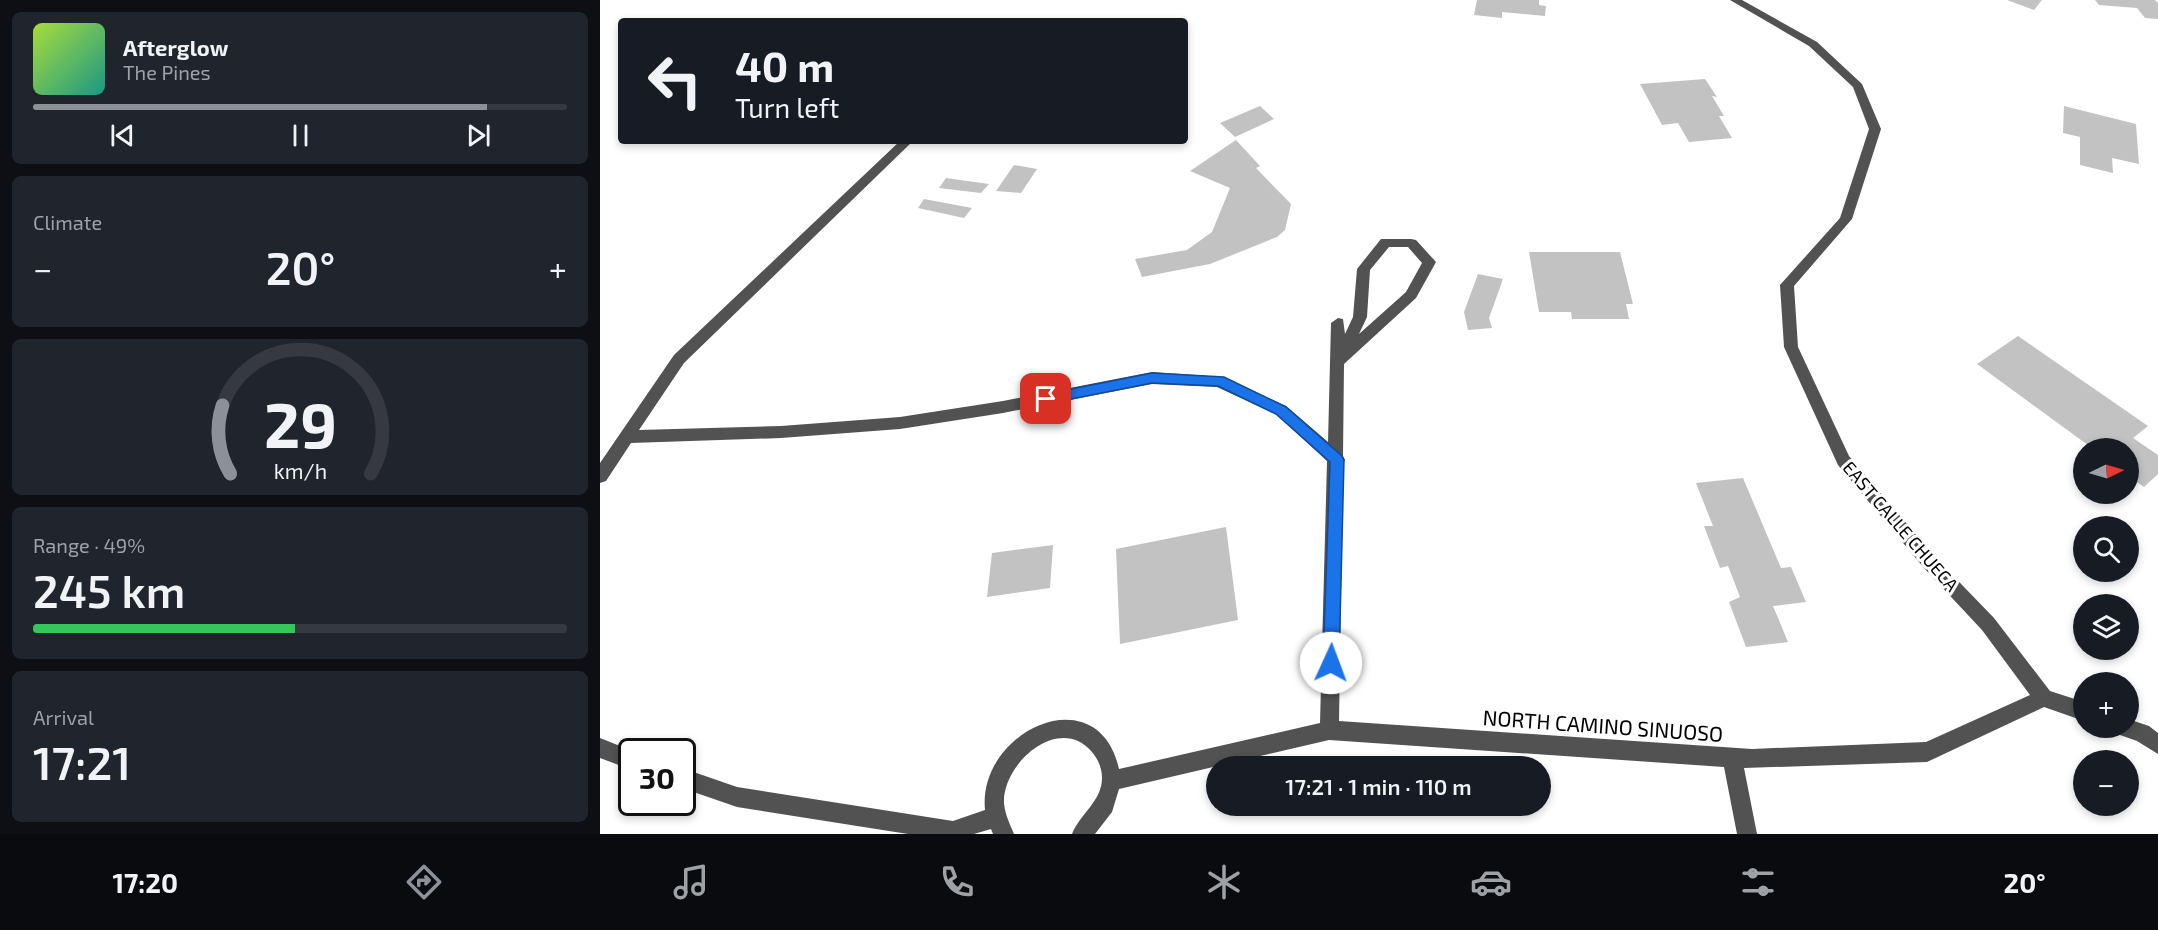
<!DOCTYPE html>
<html lang="en">
<head>
<meta charset="utf-8">
<style>
	:root { --surface:#171b24; --page:#20242c; --text:#f1f3f6; --muted:#9ea1a6; --line:#363941; --accent:#8c9099 }
	body { margin:0; font-family:"Exo 2",sans-serif; background:var(--page); color:var(--text); height:100vh; display:flex; flex-direction:column; font-size:22px; white-space:nowrap }
	* { box-sizing:border-box; margin:0 }
	p { font-size:20px; color:var(--muted) }
	.icon { flex:none; width:33px; height:33px; fill:none; stroke:currentColor; stroke-width:2; stroke-linecap:round; stroke-linejoin:round }
	.map { position:relative; flex:1; overflow:hidden }
	.sheet { display:flex; flex-direction:column; gap:12px; padding:12px; background:#0d0f14; width:600px }
	.sheet>* { flex:none }
	.guide { position:absolute; left:18px; top:18px; width:570px; height:126px; border-radius:6px; box-shadow:0 3px 9px #0003; background:#171b24; color:var(--text); overflow:hidden }
	.needle { width:39px; rotate:85deg }
	.fabs { position:absolute; left:1473px; top:438px; display:grid; gap:12px }
	.fabs a { display:grid; place-items:center; width:66px; height:66px; border-radius:50%; background:var(--surface); box-shadow:0 3px 9px #0003; font-size:30px }
	.speed { position:absolute; left:18px; top:738px; display:flex; gap:12px; font-size:30px; font-weight:700; text-align:center }
	.speed>* { display:grid; place-content:center; width:78px; height:78px; border-radius:50%; background:var(--surface); box-shadow:0 3px 9px #0003; line-height:1 }
	.speed .limit { border:3px solid #111; border-radius:9px; background:#fff; color:#111 }
	.pin { position:absolute; display:grid; place-items:center; width:51px; height:51px; color:#fff; margin:-26px; border-radius:12px; box-shadow:0 3px 9px #0006 }
	.me { position:absolute; width:66px; margin:-33px; rotate:2deg; stroke-linejoin:round; filter:drop-shadow(0 0 4px #0008) }
	.turn { display:flex; align-items:center; gap:21px; height:126px; padding:0 18px; font-size:27px }
	.turn .icon { width:78px; height:78px; stroke-width:2.5 }
	.turn b { display:block; font-size:42px; line-height:51px }
	.big { font-size:45px; font-weight:600; line-height:1.1 }
	.sheet .widget { flex:1; display:flex; flex-direction:column; justify-content:center; gap:9px; min-width:0; padding:0 21px; border-radius:9px; background:var(--page) }
	.sheet .dial { align-items:center; gap:0 }
	.dial svg { height:156px; overflow:visible; fill:none; stroke:var(--line); stroke-width:7; stroke-linecap:round; text-anchor:middle }
	.dial text { fill:var(--text); stroke:none }
	.song { display:flex; align-items:center; gap:18px }
	.cover { width:72px; height:72px; border-radius:9px; background:linear-gradient(135deg,hsl(80 70% 55%),hsl(170 70% 35%)) }
	.played { height:6px; border-radius:3px; background:linear-gradient(90deg,var(--accent) 85%,var(--line) 85%) }
	.keys { display:flex; justify-content:space-around; direction:ltr }
	.heat { display:flex; justify-content:space-between; align-items:center; font-size:33px; direction:ltr }
	.charge { height:9px; border-radius:4px; background:linear-gradient(90deg,#34c759 49%,var(--line) 0) }
	.trip { position:absolute; left:606px; top:756px; width:345px; height:60px; border-radius:30px; background:var(--surface); box-shadow:0 3px 9px #0003; font-weight:600; line-height:60px; text-align:center }
	.tab-bar { display:flex; height:96px; justify-content:space-around; align-items:center; background:#090b0e; color:var(--muted) }
	.tab-bar .icon { width:42px; height:42px }
	.tab-bar .active { color:var(--accent) }
	.tab-bar b { font-size:27px; color:var(--text) }
	main { display:flex; flex:1; min-height:0 }
	.map>svg:first-child { display:block }
</style>
</head>
<body>
<main>
<section class="sheet">
<div class="widget">
<div class="song"><i class="cover"></i><div><b>Afterglow</b><p>The Pines</p></div></div>
<div class="played"></div>
<div class="keys"><svg class="icon" aria-label="previous" viewBox="0 0 24 24"><path d="M18 5L8 12l10 7zM5 5v14"/></svg><svg class="icon" aria-label="pause" viewBox="0 0 24 24"><path d="M8 5v14M16 5v14"/></svg><svg class="icon" aria-label="next" viewBox="0 0 24 24"><path d="M6 5l10 7-10 7zM19 5v14"/></svg></div>
</div>
<div class="widget"><p>Climate</p>
<div class="heat"><a>−</a><b class="big">20°</b><a>+</a></div>
</div>
<div class="widget dial"><svg viewBox="0 0 100 80">
<path d="M14 69A42 42 0 1 1 86 69"/>
<path d="M14 69A42 42 0 0 1 10 34" stroke="#8c9099"/>
<text x="50" y="56" font-size="32" font-weight="700">29</text>
<text x="50" y="72" font-size="11">km/h</text>
</svg></div>
<div class="widget"><p>Range · 49%</p><b class="big">245 km</b><div class="charge"></div></div>
<div class="widget"><p>Arrival</p><b class="big">17:21</b></div>
</section>
<div class="map">
<svg width="1558" height="834" viewBox="0 0 1558 834">
	<rect width="100%" height="100%" fill="#fff"/>
	<path fill="#c2c2c2" d="M877,0H939V5L946,6L945,16L902,12V18L874,15Z
		M1407,0H1442L1434,10Z
		M1495,0H1555L1558,3V19L1545,18L1537,8L1499,5Z
		M1105,79L1117,97L1112,96L1124,116H1119L1132,138L1089,142L1078,123L1062,125L1040,84Z
		M660,106L674,119L635,137L620,123Z
		M1464,106L1536,124L1539,164L1512,158L1513,173L1480,165V137L1463,133Z
		M636,140L660,166L656,168L691,204L685,230L677,237L610,264L542,277L535,259L587,250L612,232L630,188L590,171Z
		M414,165L437,169L421,193L396,191Z
		M346,178L389,184L381,193L339,188Z
		M324,199L372,208L364,218L318,208Z
		M929,252H1020L1033,304H1026L1029,319H972L971,312H939Z
		M878,274L903,279L889,318L892,328L868,330L864,312Z
		M1418,336L1548,426L1533,438L1558,455V474L1544,487L1528,476V448H1492L1377,364Z
		M1143,478L1181,568L1191,567L1206,602L1173,606L1188,642L1146,647L1129,602L1140,597L1128,566L1120,568L1104,526H1113L1096,483Z
		M626,527L638,620L520,644L516,549Z
		M453,545L450,588L387,597L392,553Z"/>
	<g fill="none" stroke-linecap="round" stroke-linejoin="round">
		<path fill="#525252" fill-rule="evenodd" d="M1130,0H1142L1217,42L1262,84L1281,129L1252,219L1194,286L1198,347L1249,456L1336,558L1394,618L1450,691L1484,702V721L1444,707L1327,762L1144,768L1157,834H1137L1124,767L729,740L519,789L512,812L495,834H472C480,814 502,801 502,778C502,768 498,759 492,752C459,713 402,764 404,803C405,815 410,824 414,834H393L391,829L374,834H308L137,807L82,788V768L137,787L353,821L385,810C377,731 498,675 519,769L720,723L727,461L676,414L617,387L552,384L403,413L300,429L181,438L31,443L6,481L0,483V463L74,355L300,141H313L84,363L39,430L181,426L300,417L403,401L552,372L624,377L686,406L728,442L731,323L738,318L743,319L745,334L753,317L757,269L781,239H811L816,240L836,262L816,298L744,364L743,456L745,460L743,464L739,721L1152,749L1326,742L1430,695L1382,630L1324,568L1238,465L1184,347L1180,285L1240,218L1269,129L1253,87L1209,46ZM789,247H808L822,263L806,292L759,334L767,317L770,270Z
			M1528,719L1549,726L1558,733V754L1537,741L1520,735L1518,728H1528Z
			M0,738L35,752H32V770L0,758Z"/>
	</g>
	<path fill="#1a73e8" stroke="#114b97" stroke-width="1.5" d="M552,373L624,377L686,407L742,456L744,460L739,663L737,668L731,671L725,668L723,663L730,462L676,414L618,386L552,383L446,404L439,399L446,394Z"/>
	<g text-anchor="middle" dominant-baseline="central" stroke-width="6" stroke-linejoin="round" paint-order="stroke">
		<g font-size="18" fill="#000" stroke="#fff">
			<text transform="translate(1301 526) rotate(49)">EAST CALLE CHUECA</text>
		</g>
		<g font-size="21" fill="#000" stroke="#fff">
			<text transform="translate(1003 725) rotate(4)">NORTH CAMINO SINUOSO</text>
		</g>
	</g>
</svg>
<div class="fabs">
<a><svg class="needle" viewBox="-14 -14 28 28"><path d="M0-13l5 13h-10z" fill="#e53935"/><path d="M0 13l5-13h-10z" fill="#9ea1a6"/></svg></a>
<a><svg class="icon" aria-label="search" viewBox="0 0 24 24"><circle cx="10" cy="10" r="6"/><path d="M15 15l6 6"/></svg></a>
<a><svg class="icon" aria-label="layers" viewBox="0 0 24 24"><path d="M12 4l9 5-9 5-9-5zM3 14l9 5 9-5"/></svg></a>
<a>+</a>
<a>−</a>
</div>
<div class="speed"><div class="limit">30</div></div>
<div class="pin" style="left:446px;top:399px;background:#d93025"><svg class="icon" aria-label="arrive" viewBox="0 0 24 24"><path d="M6 21V4h12l-3 4 3 4H6"/></svg></div>
<svg class="me" style="left:731px;top:663px" viewBox="-20 -20 40 40"><circle r="19" fill="#fff"/><path d="M0-13L10 11 0 6-10 11z" fill="#1a73e8"/></svg>
<div class="trip">17:21 · 1 min · 110 m</div>
<div class="guide">
<div class="turn"><svg class="icon" aria-label="left" viewBox="0 0 24 24"><path d="M17 20v-9H6M10 6l-5 5 5 5"/></svg><div><b>40 m</b>Turn left</div></div>
</div>
</div>
</main>
<nav class="tab-bar">
<b>17:20</b>
<svg class="icon active" aria-label="directions" viewBox="0 0 24 24"><path d="M12 3l9 9-9 9-9-9zM9 14v-3h6M13 9l2 2-2 2"/></svg>
<svg class="icon" aria-label="music" viewBox="0 0 24 24"><path d="M9 18V5l10-2v13"/><circle cx="6" cy="18" r="3"/><circle cx="16" cy="16" r="3"/></svg>
<svg class="icon" aria-label="phone" viewBox="0 0 24 24"><path d="M5 4h4l2 5-3 2q2 4 5 5l2-3 5 2v4C11 20 4 13 5 4z"/></svg>
<svg class="icon" aria-label="climate" viewBox="0 0 24 24"><path d="M12 3v18M4 7l16 10M4 17L20 7"/></svg>
<svg class="icon" aria-label="car" viewBox="0 0 24 24"><path d="M5 17H2v-5l4-1 3-4h7l3 4 3 1v5h-3M9 17h6M6 11h13"/><circle cx="7" cy="17" r="2"/><circle cx="17" cy="17" r="2"/></svg>
<svg class="icon" aria-label="filters" viewBox="0 0 24 24"><path d="M4 7h16M4 17h16"/><circle cx="9" cy="7" r="2"/><circle cx="15" cy="17" r="2"/></svg>
<b>20°</b>
</nav>
</body>
</html>
